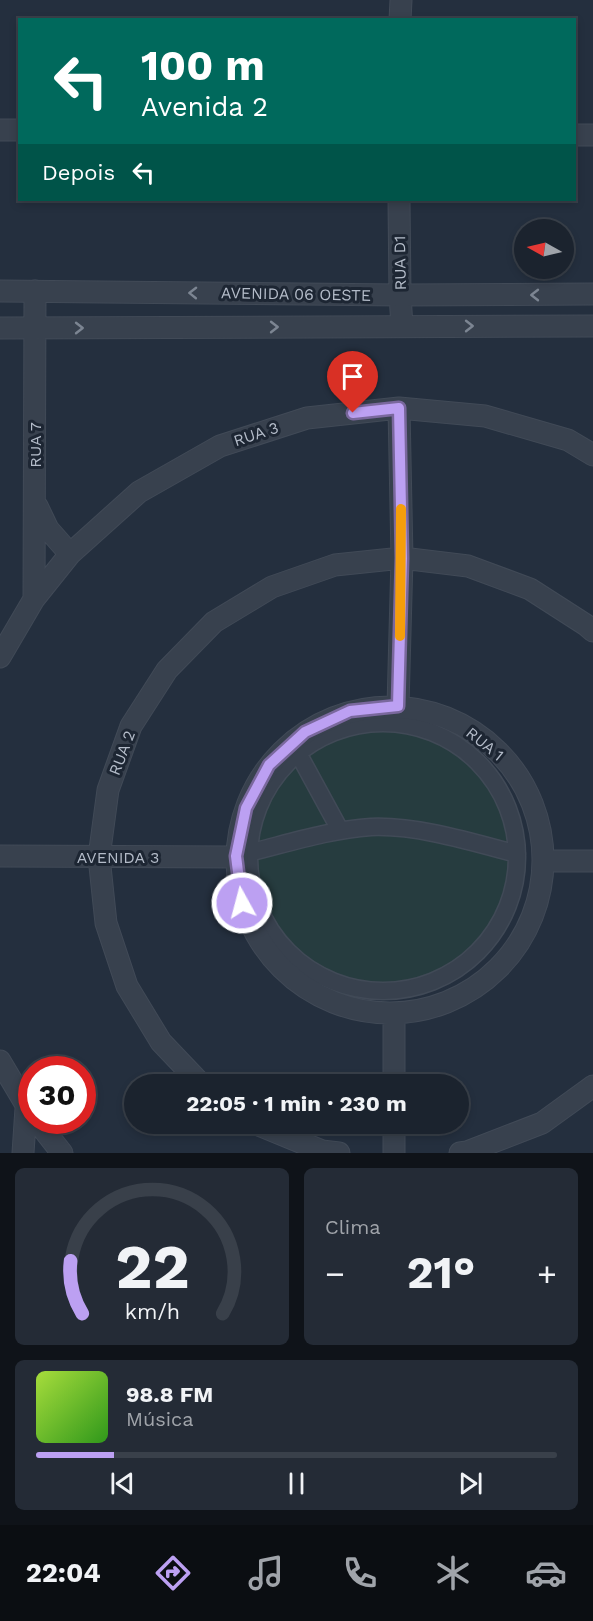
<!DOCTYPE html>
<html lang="pt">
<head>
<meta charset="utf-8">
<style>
	:root { --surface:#1b232e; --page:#242b36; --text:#f1f3f6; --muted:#a0a4aa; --line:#39404a; --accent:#bca0f2 }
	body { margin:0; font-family:"Work Sans",sans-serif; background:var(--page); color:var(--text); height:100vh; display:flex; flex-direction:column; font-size:22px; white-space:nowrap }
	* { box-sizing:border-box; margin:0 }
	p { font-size:20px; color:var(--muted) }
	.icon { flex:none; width:33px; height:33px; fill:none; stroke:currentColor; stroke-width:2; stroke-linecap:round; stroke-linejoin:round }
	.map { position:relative; height:1153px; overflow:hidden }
	.details { display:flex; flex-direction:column; gap:15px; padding:15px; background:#0f1319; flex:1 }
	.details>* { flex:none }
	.banner { position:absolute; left:18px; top:18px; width:558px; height:183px; border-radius:0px; box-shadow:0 3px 9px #0003,0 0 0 2px var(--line); background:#00695c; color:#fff; overflow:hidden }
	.needle { width:39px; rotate:278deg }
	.buttons { position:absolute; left:514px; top:219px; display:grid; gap:12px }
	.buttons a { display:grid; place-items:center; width:60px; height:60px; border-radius:50%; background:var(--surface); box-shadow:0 3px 9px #0003,0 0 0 2px var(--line); font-size:30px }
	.speed { position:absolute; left:18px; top:1056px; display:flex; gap:12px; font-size:30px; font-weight:700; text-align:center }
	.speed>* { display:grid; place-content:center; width:78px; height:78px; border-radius:50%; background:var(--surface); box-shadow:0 3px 9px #0003,0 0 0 2px var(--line); line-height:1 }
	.speed .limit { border:9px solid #d22; background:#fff; color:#111 }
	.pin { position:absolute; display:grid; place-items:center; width:51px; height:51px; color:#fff; margin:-62px -26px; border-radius:50% 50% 50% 0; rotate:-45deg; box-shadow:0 0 6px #0007 }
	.pin .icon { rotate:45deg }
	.me { position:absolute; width:66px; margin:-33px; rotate:353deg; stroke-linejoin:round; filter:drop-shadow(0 0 4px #0008) }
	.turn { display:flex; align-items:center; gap:21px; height:126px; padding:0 24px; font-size:27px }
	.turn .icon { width:78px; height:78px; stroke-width:2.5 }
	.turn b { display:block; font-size:42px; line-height:51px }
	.then { display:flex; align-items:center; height:57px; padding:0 24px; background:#0003; gap:12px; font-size:22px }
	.big { font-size:45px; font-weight:700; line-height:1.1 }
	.details .card { flex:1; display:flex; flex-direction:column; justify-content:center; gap:9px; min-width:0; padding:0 21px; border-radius:9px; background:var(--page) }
	.details .dial { align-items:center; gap:0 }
	.dial svg { height:156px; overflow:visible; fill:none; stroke:var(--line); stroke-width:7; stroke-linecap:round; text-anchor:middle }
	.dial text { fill:var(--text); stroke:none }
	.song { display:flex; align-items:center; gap:18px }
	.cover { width:72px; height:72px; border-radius:9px; background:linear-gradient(135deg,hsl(80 70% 55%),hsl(110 70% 35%)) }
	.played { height:6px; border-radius:3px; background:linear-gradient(90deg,var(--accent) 15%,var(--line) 15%) }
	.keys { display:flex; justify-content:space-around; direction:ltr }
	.heat { display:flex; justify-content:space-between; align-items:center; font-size:33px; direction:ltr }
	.details .tiles { flex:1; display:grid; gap:15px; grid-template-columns:1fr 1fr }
	.card:last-child { grid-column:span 2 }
	.trip { position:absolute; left:124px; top:1074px; width:345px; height:60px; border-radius:30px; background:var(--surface); box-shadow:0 3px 9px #0003,0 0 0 2px var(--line); font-weight:700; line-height:60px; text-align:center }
	.tabs { display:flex; height:96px; justify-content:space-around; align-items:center; background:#0b0e12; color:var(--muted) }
	.tabs .icon { width:42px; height:42px }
	.tabs .current { color:var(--accent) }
	.tabs b { font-size:27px; color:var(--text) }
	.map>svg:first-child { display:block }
</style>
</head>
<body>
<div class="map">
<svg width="593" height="1153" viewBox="0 0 593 1153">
	<rect width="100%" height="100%" fill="#242f3e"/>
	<path fill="#263c3f" d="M249 857a134 134 0 1 1 268 0a134 134 0 1 1-268 0Z"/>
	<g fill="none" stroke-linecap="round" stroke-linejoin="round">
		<g stroke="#414a57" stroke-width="19">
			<path id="pedestrian" d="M249 857a134 134 0 1 1 268 0a134 134 0 1 1-268 0Z
				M298,753L340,830
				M248,853C289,843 329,830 371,827C417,825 472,842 517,854"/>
		</g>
		<g stroke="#414a57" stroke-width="23">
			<path id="minor" d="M400,20L401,0
				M0,130H20
				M574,135H593
				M399,200L400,295L402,326
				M0,291L400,295L593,294
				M0,328L593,326
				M37,506L48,529L70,554
				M34,599L35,291
				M0,657L34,599L70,554L139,492L220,446L307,418L399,408L485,416L568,440L593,455
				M398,706L402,558L399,408
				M237 860a153 153 0 1 1 306 0a153 153 0 1 1-306 0Z
				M0,856L236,857
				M543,861H593
				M394,1017V1084
				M0,1061L32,1115
				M201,1084L161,1042L127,986L106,923L99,857L108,790L131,726L167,670L214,622L272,587L335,565L402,558L468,566L530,589L586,625L593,631
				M36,1120L62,1153
				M256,1124L322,1151L339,1153
				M394,1124V1153
				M23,1153L26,1108
				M460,1153L467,1152L542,1123L593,1086"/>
		</g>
		<use href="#pedestrian" stroke="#38414e" stroke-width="16"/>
		<use href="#minor" stroke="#38414e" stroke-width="21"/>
	</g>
	<defs><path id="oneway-chevron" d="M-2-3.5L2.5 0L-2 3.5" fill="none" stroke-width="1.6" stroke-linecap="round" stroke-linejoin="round" transform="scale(1.5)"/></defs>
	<g stroke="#7c8592">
		<use href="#oneway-chevron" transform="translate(193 293) rotate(-179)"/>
		<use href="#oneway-chevron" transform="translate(535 295) rotate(180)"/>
		<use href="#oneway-chevron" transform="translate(469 326)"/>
		<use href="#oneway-chevron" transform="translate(274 327)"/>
		<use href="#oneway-chevron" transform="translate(79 328)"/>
	</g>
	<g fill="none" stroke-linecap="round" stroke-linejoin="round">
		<g stroke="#7a689d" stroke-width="15">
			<path id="route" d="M242,903L236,856L246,808L269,765L305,732L350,711L398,706L402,558L399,408L353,413"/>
		</g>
		<use href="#route" stroke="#bca0f2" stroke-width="10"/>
		<path stroke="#f59e0b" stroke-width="10" d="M400,636L401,509"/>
	</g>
	<g text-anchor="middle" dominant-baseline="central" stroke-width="6" stroke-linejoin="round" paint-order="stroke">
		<g font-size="16" fill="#b4bcc9" stroke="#1d2633">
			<text transform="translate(400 263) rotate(-91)">RUA D1</text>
			<text transform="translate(296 294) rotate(1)">AVENIDA 06 OESTE</text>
			<text transform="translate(256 434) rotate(-18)">RUA 3</text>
			<text transform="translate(35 445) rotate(-90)">RUA 7</text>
			<text transform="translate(485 744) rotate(39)">RUA 1</text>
			<text transform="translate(122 753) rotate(-69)">RUA 2</text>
			<text x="118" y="857">AVENIDA 3</text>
		</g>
	</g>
</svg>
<div class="buttons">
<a><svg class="needle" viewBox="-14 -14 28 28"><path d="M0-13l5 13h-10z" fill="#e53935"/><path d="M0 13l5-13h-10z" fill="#a0a4aa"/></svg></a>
</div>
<div class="speed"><div class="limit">30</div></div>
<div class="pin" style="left:353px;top:413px;background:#d93025"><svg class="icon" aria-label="arrive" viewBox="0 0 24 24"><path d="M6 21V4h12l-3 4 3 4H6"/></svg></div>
<svg class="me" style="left:242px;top:903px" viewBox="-20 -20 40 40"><circle r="17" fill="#bca0f2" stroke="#fff" stroke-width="3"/><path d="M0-11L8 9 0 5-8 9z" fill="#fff"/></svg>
<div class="trip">22:05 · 1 min · 230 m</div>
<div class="banner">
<div class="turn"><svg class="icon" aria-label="left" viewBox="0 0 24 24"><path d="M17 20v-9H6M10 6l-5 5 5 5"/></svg><div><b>100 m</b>Avenida 2</div></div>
<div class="then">Depois<svg class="icon" aria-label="left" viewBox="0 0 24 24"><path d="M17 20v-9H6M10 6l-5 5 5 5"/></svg></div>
</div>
</div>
<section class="details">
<div class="tiles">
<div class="card dial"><svg viewBox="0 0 100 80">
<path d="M14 69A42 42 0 1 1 86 69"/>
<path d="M14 69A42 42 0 0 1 8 42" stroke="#bca0f2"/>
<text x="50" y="56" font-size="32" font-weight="700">22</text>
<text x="50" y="72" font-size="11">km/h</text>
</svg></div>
<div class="card"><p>Clima</p>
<div class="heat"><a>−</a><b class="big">21°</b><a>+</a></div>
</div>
<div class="card">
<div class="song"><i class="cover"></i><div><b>98.8 FM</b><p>Música</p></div></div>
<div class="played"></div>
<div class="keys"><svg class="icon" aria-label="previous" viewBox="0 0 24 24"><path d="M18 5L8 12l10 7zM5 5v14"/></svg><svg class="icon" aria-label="pause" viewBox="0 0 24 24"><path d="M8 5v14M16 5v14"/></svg><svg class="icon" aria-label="next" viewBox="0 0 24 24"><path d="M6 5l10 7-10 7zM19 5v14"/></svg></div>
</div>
</div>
</section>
<nav class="tabs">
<b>22:04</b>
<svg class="icon current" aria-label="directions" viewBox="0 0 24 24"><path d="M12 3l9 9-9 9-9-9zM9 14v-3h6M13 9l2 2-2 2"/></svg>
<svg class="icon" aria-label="music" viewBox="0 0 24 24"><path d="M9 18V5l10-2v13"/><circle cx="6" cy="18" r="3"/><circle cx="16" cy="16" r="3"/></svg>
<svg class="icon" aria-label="phone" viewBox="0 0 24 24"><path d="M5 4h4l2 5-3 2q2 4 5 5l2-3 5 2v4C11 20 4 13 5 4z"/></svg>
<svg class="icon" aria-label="climate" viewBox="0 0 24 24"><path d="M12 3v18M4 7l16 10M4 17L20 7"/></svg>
<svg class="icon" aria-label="car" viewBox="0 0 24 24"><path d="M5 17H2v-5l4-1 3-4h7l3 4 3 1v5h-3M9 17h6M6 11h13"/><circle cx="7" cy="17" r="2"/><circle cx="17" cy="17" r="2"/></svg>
</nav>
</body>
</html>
